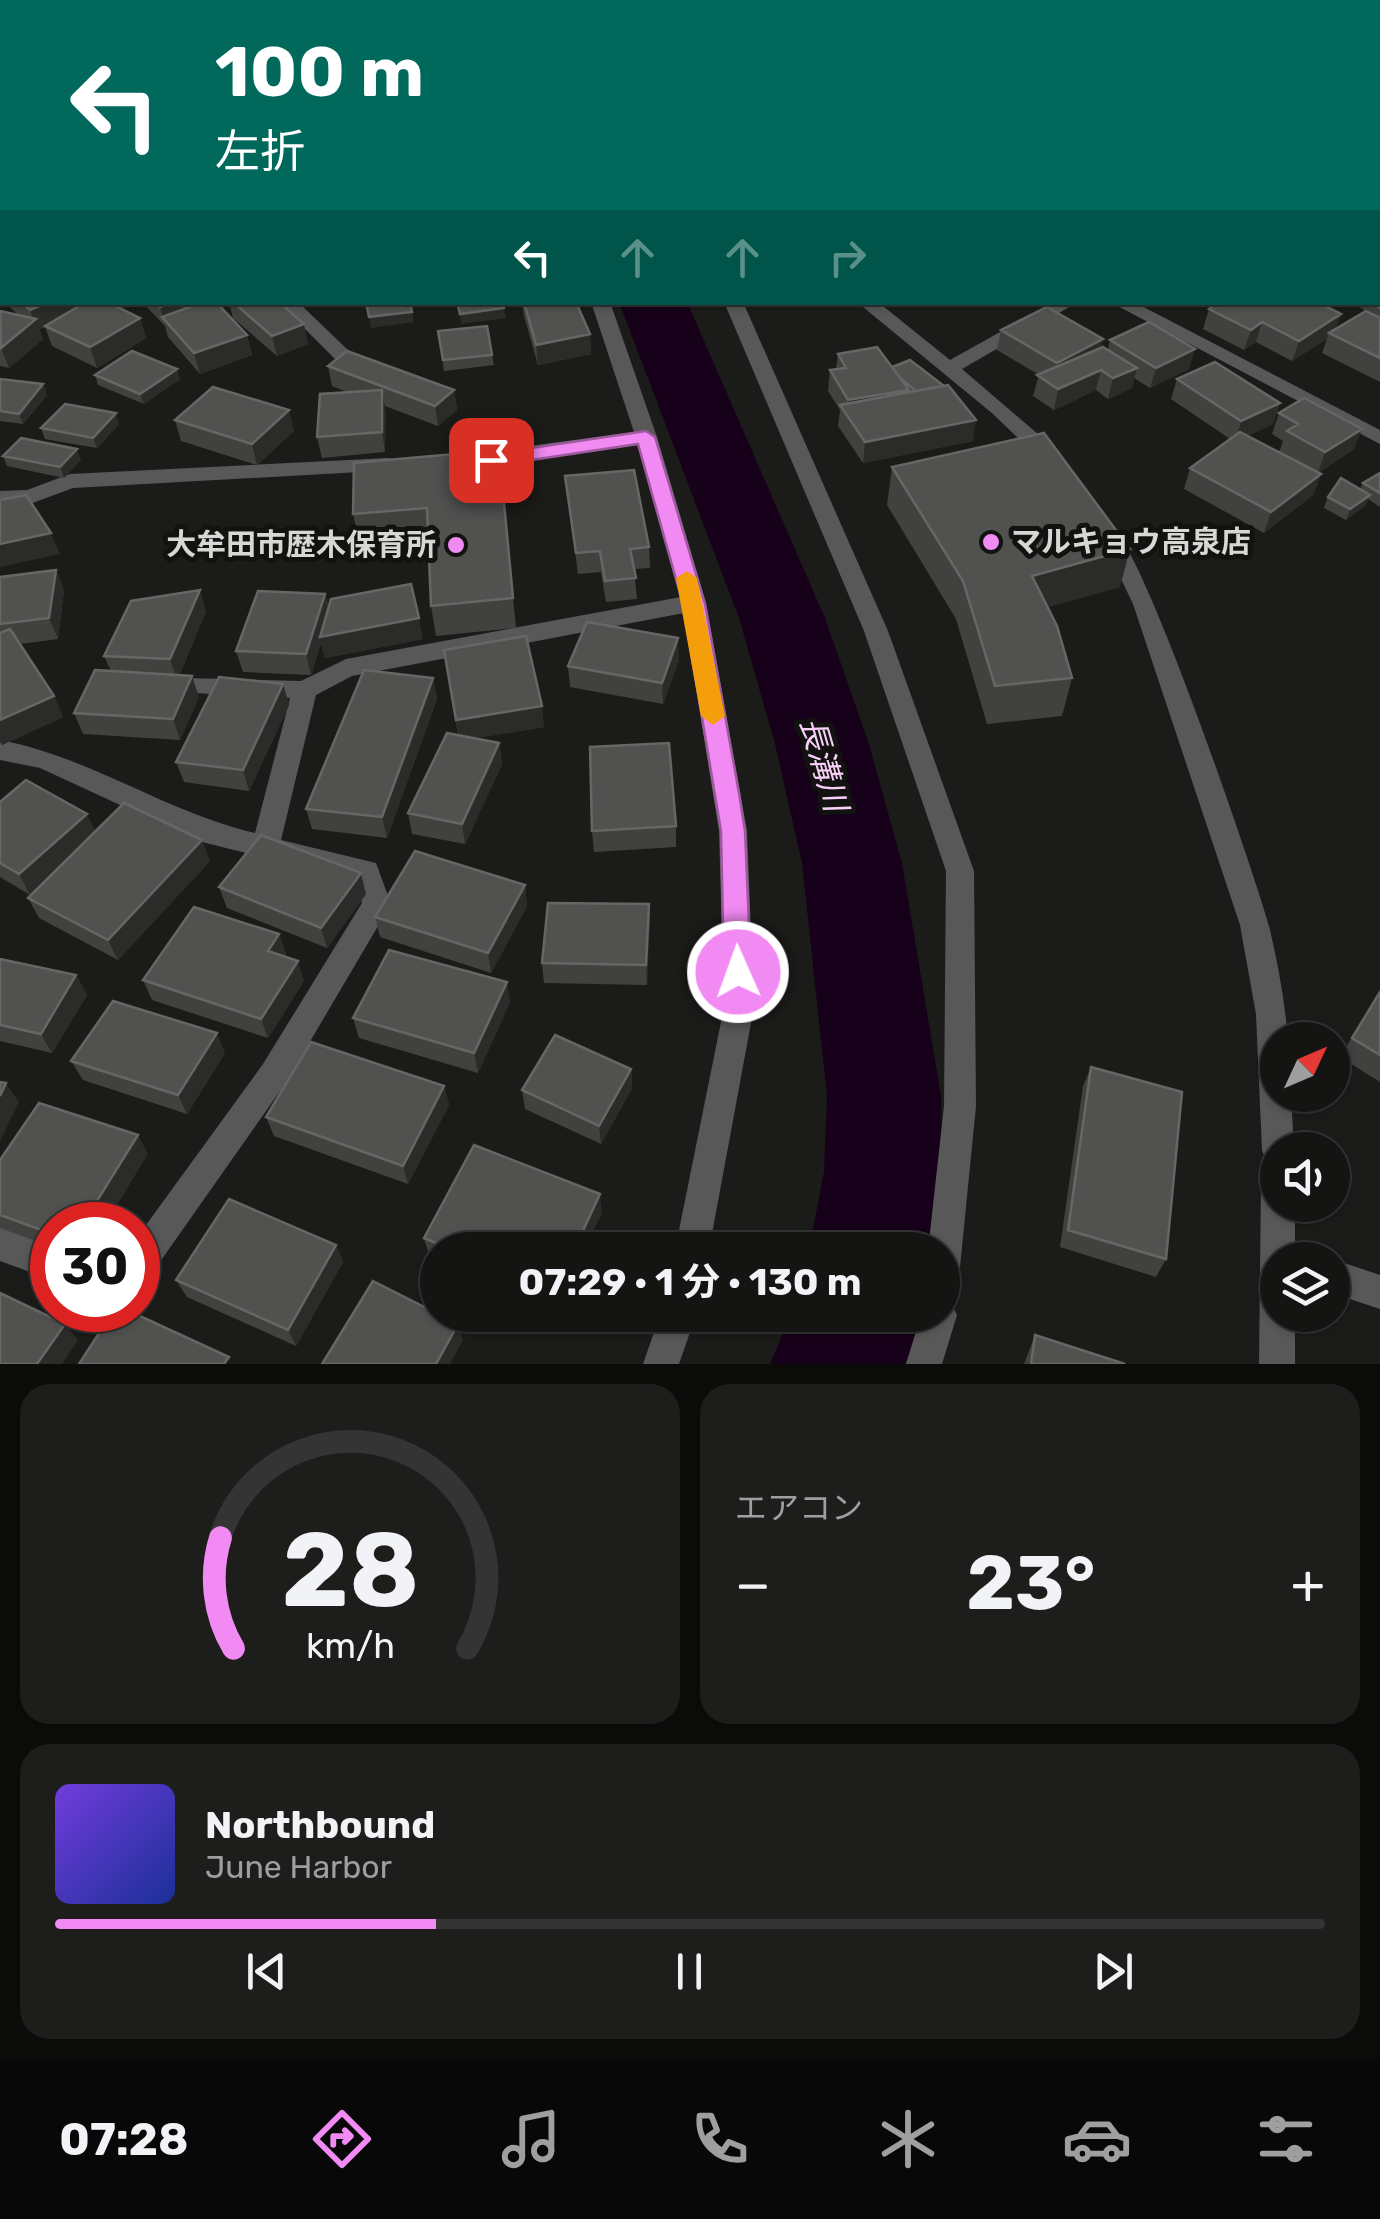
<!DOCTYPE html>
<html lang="ja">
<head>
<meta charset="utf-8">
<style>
	:root { --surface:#141513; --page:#1d1e1c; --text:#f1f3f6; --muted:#9d9fa0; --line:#333433; --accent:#f28af3 }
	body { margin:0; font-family:Rubik,"Noto Sans JP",sans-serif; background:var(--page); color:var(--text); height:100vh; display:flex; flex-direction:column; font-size:38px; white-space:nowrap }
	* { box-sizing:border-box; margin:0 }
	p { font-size:32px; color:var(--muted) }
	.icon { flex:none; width:55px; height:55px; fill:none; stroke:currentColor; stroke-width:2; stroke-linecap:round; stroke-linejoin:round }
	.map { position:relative; height:1364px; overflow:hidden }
	.details { display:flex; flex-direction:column; gap:20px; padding:20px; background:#0b0c0a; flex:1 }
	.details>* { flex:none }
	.banner { position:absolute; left:0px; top:0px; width:1380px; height:305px; box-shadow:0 2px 8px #0004,0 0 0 2px var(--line); background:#00695c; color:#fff; overflow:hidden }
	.needle { width:65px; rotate:46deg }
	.buttons { position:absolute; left:1260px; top:1022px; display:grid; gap:20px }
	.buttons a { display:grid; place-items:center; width:90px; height:90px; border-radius:50%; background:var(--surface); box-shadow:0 2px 8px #0004,0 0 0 2px var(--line); font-size:50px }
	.speed { position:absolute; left:30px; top:1202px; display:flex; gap:20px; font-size:50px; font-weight:700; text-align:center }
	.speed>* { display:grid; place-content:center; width:130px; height:130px; border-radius:50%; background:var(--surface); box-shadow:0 2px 8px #0004,0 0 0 2px var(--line); line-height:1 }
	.speed .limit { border:15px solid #d22; background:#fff; color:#111 }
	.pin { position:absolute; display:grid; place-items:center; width:85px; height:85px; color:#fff; margin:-42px; border-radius:20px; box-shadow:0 5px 15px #0006 }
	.me { position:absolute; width:110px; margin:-55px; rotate:358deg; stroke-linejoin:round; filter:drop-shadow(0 0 8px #0008) }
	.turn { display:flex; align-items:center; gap:35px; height:210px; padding:0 50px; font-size:45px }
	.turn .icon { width:130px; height:130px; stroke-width:2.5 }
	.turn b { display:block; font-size:70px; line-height:85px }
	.lanes { display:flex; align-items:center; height:95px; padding:0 50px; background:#0003; justify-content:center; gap:50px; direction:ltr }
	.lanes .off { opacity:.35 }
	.big { font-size:75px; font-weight:700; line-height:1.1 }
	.details .widget { flex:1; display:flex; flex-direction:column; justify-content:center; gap:15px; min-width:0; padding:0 35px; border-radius:30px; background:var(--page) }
	.details .dial { align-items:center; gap:0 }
	.dial svg { height:260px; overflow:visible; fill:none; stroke:var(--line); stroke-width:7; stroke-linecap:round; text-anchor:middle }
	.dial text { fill:var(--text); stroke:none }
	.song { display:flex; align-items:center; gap:30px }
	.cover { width:120px; height:120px; border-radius:15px; background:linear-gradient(135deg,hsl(260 70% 55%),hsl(230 70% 35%)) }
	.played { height:10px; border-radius:5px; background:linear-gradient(90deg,var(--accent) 30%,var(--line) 30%) }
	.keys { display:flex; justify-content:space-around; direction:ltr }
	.heat { display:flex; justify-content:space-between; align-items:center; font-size:55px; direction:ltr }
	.details .tiles { flex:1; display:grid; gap:20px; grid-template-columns:1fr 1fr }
	.widget:last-child { grid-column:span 2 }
	.trip { position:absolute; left:420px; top:1232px; width:540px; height:100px; border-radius:50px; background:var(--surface); box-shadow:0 2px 8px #0004,0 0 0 2px var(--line); font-weight:700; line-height:100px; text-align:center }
	.tabs { display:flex; height:160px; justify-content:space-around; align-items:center; background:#080808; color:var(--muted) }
	.tabs .icon { width:70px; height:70px }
	.tabs .on { color:var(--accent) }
	.tabs b { font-size:45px; color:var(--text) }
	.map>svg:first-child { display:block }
</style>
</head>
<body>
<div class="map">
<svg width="1380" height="1364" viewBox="0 0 1380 1364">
	<rect width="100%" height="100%" fill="#1b1c19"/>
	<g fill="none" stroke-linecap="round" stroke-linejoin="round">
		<path fill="#170019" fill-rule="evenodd" d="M515,0H576L577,2H517Z
			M1378,119H1380V153H1378Z
			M619,302H687L825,618L869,744L902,863L941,1096L942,1172L933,1250H809L824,1172L827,1096L802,863L775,744L739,618Z
			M791,1315H926L905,1364H770Z"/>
		<path fill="#595859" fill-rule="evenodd" d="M356,0H377L378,2H358Z
			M792,0H813L814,2H794Z
			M1380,67V79L1378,80V68Z
			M0,194H2V205H0Z
			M278,302H298L350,352L384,366L374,372L336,360Z
			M591,302H610L657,437L706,603L747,831L754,1007L709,1250H675L724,1007L719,831L684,613L352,676L316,695L281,840L376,863L391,904L285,1084L150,1276L138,1281V1236L263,1064L362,903L355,880L198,841L40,768L0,760V740C93,758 165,812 255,833L290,698L194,693L185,690L181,684L185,678L301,681L346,659L681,597L638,445L468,468L457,461L468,454L634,432Z
			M724,302H743L888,631L974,871L976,1106L959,1277L954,1289L942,1294V1250H928L944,1106L946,871L864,631Z
			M857,302H878L950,360L1054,302H1078L962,369L1060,453L1063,458L1060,463H1044L993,414Z
			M1110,302H1134L1380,430V444Z
			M388,458L396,460L399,465L396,470L73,488L30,504L0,505V491L27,490L70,474Z
			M1112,530C1140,537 1256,878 1269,926C1278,963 1285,1002 1288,1040H1278V1095H1291L1294,1150H1278V1165L1266,1161L1262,1150L1256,1014L1240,925L1133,604L1101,537Z
			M1278,1167V1205H1295V1260H1278V1315H1295V1364H1259L1261,1183L1266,1172Z
			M0,1227L52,1246V1280L0,1261Z
			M1332,1259L1380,1275V1309L1332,1293V1260H1329Z
			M942,1299L951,1303L957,1315L942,1364H906L921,1315H942Z
			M660,1315H696L679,1364H643Z"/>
	</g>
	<path fill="#41423f" d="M724,0H788L796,2H724Z
		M1103,0H1126L1125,2Z
		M1249,0H1297V2H1249Z
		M1307,0H1341L1339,2H1313L1307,1Z
		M1345,0H1380V5L1378,7V2H1344Z
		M2,38V70L0,68V39Z
		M1378,182H1380V229L1378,228Z
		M1380,282V382L1322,353L1327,339L1292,361L1256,342L1244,350L1203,329L1209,309L1336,329L1365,311L1353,302H1378Z
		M5,302H79L80,306L86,302H129L130,305L121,309L140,318L146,338L97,368L52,346L45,327L39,329L43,339L9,368L0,366V311L19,316Z
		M142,302H216L247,335L252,355L200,374L168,337L165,326Z
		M229,302H279L308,344L277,356L233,318Z
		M522,302H576L590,334L591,354L538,365L524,316Z
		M1001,330L1108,349L1110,340L1189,369L1150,388L1134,378L1132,388L1108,399L1096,390L1054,410L1033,396L1039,375L997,350Z
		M438,331L492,355L494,365L444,371Z
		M838,354L892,367L973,441L863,463L838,426L840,410L828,391L830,370L836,369Z
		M328,366L454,390L457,410L438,426L385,406V452L322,458L317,437L347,392L332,386Z
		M95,375L180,379L144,404L98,385Z
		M0,379L43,384L47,395L23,424L0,421Z
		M1177,379L1280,403L1273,424L1247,436L1279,452L1283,441L1272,434L1279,413L1354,449L1318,473L1321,474L1313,495L1264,533L1184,489L1190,468L1230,439L1171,399Z
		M175,420L294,431L257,465L181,441Z
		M119,424L97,448L45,439L41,428Z
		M499,450L516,628L436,636L431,606L428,538L360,545L353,514Z
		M3,456L81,460L64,478L7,466Z
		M892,467L1120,587L1047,607L1072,678L1062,716L987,724L956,619L887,505Z
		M1380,473V507L1368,499L1366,505L1346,520L1324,508L1328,497L1360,489L1363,483Z
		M565,476L649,547L650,568L634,569L637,599L606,602L601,572L578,574Z
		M56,570L64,591L58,639L20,644L54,696L63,717L2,745L0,742V577Z
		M325,594L329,607L423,639L325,658L321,643L311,675L243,672L236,651Z
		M206,611L179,676L199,697L180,740L83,734L74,713L111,671L104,656Z
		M444,650L544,727L476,738L499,743L502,764L465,844L412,834L408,813L458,735Z
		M679,660L663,704L570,687L568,666Z
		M433,678L437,699L387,838L312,829L306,809Z
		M283,684L289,705L249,791L184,782L176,762Z
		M0,802L95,832L210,861L118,960L39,918L28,898L30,895L0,877Z
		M676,826V847L594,852L592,831Z
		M525,885L527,906L491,973L380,937L375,917Z
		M219,887L366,894L327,948L227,908Z
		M649,904L647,985L544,983L542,963Z
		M279,934L286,954L284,957L304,981L268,1038L152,1000L143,980Z
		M0,959L76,975L87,995L52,1053L0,1041Z
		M1380,992V1082L1340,1057Z
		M510,1002L478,1073L359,1038L353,1018Z
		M225,1053L187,1114L83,1080L71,1061Z
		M1091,1067L1166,1259L1156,1277L1060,1247L1083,1086Z
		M631,1069L632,1088L601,1144L525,1109L522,1090Z
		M444,1086L449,1105L408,1184L274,1136L266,1117Z
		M148,1154L52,1225V1247L0,1228V1160Z
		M602,1212L584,1250H438V1258L429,1255L424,1238Z
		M336,1245L343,1262L296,1346L187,1297L176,1280Z
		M1035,1335L1125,1364H1024Z"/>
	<path fill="#2b2c29" d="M102,0H124V2H95Z
		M222,0H243L244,2H222Z
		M295,0H319L320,2H286Z
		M751,0H775L774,2H751Z
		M48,302H79L82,311L39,329L43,339L9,368L1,348L34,321L30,310Z
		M107,302H129L130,305L110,313Z
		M172,302H210L163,318L160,307Z
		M504,308L506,318L461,324L460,314Z
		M412,312L414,322L371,328L369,317Z
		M1341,314L1334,334L1329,333L1327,339L1292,361L1299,341Z
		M140,318L146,338L97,368L90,347Z
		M1262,322L1256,342L1244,350L1251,330Z
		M304,324L308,344L277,356L272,336Z
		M590,334L591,354L538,365L536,345Z
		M247,335L252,355L200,374L194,353Z
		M1103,339L1099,359L1053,383L1057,363Z
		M1195,349L1189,369L1150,388L1156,368Z
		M1137,368L1132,388L1108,399L1113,378Z
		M177,369L180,379L144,404L140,394Z
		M1101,370L1096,390L1054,410L1058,389Z
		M43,384L47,395L23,424L19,414Z
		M382,390L386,411L385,452L382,432Z
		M454,390L457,410L438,426L435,406Z
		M909,390L907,410L847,415L848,400Z
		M1280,403L1273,424L1235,442L1241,421Z
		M289,410L294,431L257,465L252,444Z
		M116,413L119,424L97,448L93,438Z
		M976,420L973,441L863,463L865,442Z
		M1362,429L1354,449L1318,473L1325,452Z
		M77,449L81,460L64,478L60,467Z
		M1321,474L1313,495L1264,533L1271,512Z
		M1370,495L1366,505L1346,520L1350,509Z
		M51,533L60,554L0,567V544Z
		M1130,549L1120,587L1023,614L1032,576Z
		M56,570L64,591L58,639L49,618Z
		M200,590L206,611L177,680L170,659Z
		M325,594L330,615L419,618L423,639L325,658L321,643L311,675L306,654Z
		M678,638L679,660L663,704L662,683Z
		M192,676L199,697L180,740L173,719Z
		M433,678L437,699L387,838L382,817Z
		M283,684L289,705L249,791L243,770Z
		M54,696L63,717L2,745L0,741V720Z
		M542,706L544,727L459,741L456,720Z
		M499,743L502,764L465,844L462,824Z
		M87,814L97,835L30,895L19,874Z
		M202,840L210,861L118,960L108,940Z
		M361,873L366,894L327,948L321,928Z
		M525,885L527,906L491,973L488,953Z
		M649,904L650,924L647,985L646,965Z
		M279,934L286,954L275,971L268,951Z
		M298,961L304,981L268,1038L261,1019Z
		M76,975L87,995L52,1053L41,1034Z
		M507,982L510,1002L478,1073L474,1053Z
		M217,1033L225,1053L187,1114L178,1095Z
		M631,1069L632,1088L601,1144L599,1126Z
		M6,1083L19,1102L0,1141V1096Z
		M444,1086L449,1105L408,1184L403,1166Z
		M138,1135L148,1154L105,1225H82Z
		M600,1194L602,1212L584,1250H574Z
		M336,1245L343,1262L296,1346L288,1330Z
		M65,1324L78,1340L62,1364H37Z
		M458,1324L463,1340L450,1364H436Z"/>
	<path fill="#515250" stroke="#666765" stroke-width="2.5" d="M35,0H79L83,2H40Z
		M150,0H182L184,2H152Z
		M244,0H300L301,2H244Z
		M320,0H359L360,2H321Z
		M769,0H788L796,2H765Z
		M865,0H919L917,2H863Z
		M954,0H992L989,2H966Z
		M1005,0H1021L1032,2H1002Z
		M1262,0H1297V2Z
		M2,5V20L0,19V6Z
		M2,78V101L0,102V79Z
		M1378,148H1380V167H1378Z
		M1378,182H1380V208H1378Z
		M1380,282V308L1372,302H1378V283Z
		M21,302H48L30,310Z
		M86,302H107L140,318L90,347L45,326Z
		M156,302H172L160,307Z
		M203,302H216L247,335L194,353L162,317Z
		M233,302H279L304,324L272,336Z
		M366,302H410L412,312L369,317Z
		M457,302H503L504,308L460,314Z
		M524,302H576L590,334L536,345Z
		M1219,302H1317L1341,314L1299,341L1262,322L1251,330L1209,309Z
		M1047,307L1103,339L1057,363L1001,330Z
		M0,311L36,319L1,348Z
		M1366,311L1380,318V358L1329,333Z
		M1149,322L1195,349L1156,368L1110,340Z
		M487,326L492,355L443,360L438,331Z
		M877,347L909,390L848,400L830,370L846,368L838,354Z
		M1103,347L1137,368L1113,378L1101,370L1058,389L1037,375Z
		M132,351L177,369L140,394L95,375Z
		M347,351L454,390L435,406L328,366Z
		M910,360L944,386L916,391L901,379L892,367Z
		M1215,362L1280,403L1241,421L1177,379Z
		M0,379L43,384L19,414L0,411Z
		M948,385L976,420L865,442L840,405Z
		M213,387L289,410L252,444L175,420Z
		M382,390V432L317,437L320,394Z
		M1304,398L1362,429L1325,452L1287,431L1298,424L1279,413Z
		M65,404L116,413L93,438L41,428Z
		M1240,432L1321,474L1271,512L1190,468Z
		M1044,433L1130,549L1032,576L1057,626L1072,678L995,686L963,581L892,467Z
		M21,438L77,449L60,467L3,456Z
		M499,450L513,598L431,606L427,508L353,514L354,463Z
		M634,470L649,547L630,549L636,578L605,581L600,551L576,553L565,476Z
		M1380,473V493L1363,483Z
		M1341,478L1370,495L1350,509L1328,497Z
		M26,495L51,533L0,544V500Z
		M56,570L49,618L0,624V577Z
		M411,584L419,618L320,637L331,599Z
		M200,590L170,659L104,656L131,601Z
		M258,591L325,594L306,654L236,651Z
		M587,622L678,638L662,683L568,666Z
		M10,629L54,696L0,720V633Z
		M526,636L542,706L456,720L444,650Z
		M95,670L192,676L173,719L74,713Z
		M364,670L433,678L382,817L306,809Z
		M219,677L283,684L243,770L176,762Z
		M447,733L499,743L462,824L408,813Z
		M669,743L676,826L592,831L590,747Z
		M26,780L87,814L19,874L0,863V802Z
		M124,803L202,840L108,940L28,898Z
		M261,835L361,873L321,928L219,887Z
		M415,851L525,885L488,953L375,917Z
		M548,903L649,904L646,965L542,963Z
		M194,907L279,934L268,951L298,961L261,1019L143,980Z
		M389,950L507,982L474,1053L353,1018Z
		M0,959L76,975L41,1034L0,1025Z
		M1380,992V1055L1352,1038Z
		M113,1001L217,1033L178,1095L71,1061Z
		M555,1035L631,1069L599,1126L522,1090Z
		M311,1042L444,1086L403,1166L266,1117Z
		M1091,1067L1182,1092L1166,1259L1068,1230Z
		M0,1082L6,1083L0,1096Z
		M39,1103L138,1135L82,1225H52V1234L0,1215V1160Z
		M474,1145L600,1194L574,1250H454L424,1238Z
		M229,1199L336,1245L288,1330L176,1280Z
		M373,1281L438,1314V1315L458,1324L436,1364H322Z
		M0,1293L65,1324L37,1364H0Z
		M114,1310H127L229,1357L224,1364H79Z
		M1035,1335L1125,1364H1031Z"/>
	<path fill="#f28af3" stroke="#9d5a9e" stroke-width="2.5" d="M646,431L655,437L705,604L739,793L745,831L751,972L747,980L738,983L728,980L724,972L721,831L683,604L638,444L491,466L481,460L491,454Z"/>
	<path fill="#f59e0b" d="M687,571L697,578L725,716L713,725L701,716L676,578Z"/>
	<g fill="#f28af3" stroke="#121310" stroke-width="4">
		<circle cx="991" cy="542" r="10"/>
		<circle cx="456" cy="545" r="10"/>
	</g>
	<g text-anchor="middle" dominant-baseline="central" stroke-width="10" stroke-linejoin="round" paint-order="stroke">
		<g font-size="30" font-weight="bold" fill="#d7d8d6" stroke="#121310" text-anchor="start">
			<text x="1011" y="542">マルキョウ高泉店</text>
			<text x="436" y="545" text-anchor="end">大牟田市歴木保育所</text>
		</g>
		<g font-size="32" font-style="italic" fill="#f8cff7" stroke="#121310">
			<text transform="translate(824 764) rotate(74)">長溝川</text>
		</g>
	</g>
</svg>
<div class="buttons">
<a><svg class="needle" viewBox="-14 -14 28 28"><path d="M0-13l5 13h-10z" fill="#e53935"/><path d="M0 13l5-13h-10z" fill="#9d9fa0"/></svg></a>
<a><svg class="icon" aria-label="sound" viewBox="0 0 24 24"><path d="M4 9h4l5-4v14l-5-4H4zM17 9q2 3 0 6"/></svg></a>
<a><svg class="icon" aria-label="layers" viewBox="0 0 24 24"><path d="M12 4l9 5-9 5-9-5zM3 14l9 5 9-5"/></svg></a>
</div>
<div class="speed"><div class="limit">30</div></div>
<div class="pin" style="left:491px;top:460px;background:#d93025"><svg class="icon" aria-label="arrive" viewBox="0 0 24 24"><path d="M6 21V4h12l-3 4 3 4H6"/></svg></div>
<svg class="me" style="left:738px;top:972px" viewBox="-20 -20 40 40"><circle r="17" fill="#f28af3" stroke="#fff" stroke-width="3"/><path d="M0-11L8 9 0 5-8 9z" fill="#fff"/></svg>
<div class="trip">07:29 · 1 分 · 130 m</div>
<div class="banner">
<div class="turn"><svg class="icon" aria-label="left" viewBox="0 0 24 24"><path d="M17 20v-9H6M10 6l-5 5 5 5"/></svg><div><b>100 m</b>左折</div></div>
<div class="lanes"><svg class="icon" aria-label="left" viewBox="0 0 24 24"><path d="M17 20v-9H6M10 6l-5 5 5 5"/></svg><svg class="icon off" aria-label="ahead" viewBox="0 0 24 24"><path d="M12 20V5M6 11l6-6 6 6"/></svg><svg class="icon off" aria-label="ahead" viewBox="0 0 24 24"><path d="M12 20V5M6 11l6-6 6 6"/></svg><svg class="icon off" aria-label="right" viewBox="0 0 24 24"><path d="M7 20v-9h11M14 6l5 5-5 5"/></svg></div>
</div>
</div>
<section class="details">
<div class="tiles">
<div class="widget dial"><svg viewBox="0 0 100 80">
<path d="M14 69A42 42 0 1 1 86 69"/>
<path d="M14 69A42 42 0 0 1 10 35" stroke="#f28af3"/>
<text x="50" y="56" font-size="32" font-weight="700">28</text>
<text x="50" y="72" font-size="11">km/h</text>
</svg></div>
<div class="widget"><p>エアコン</p>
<div class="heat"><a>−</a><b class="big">23°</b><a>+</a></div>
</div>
<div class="widget">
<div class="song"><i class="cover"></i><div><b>Northbound</b><p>June Harbor</p></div></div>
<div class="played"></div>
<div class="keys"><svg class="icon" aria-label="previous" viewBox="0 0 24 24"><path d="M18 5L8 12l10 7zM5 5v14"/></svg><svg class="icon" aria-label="pause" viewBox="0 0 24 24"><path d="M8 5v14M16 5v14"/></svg><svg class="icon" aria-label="next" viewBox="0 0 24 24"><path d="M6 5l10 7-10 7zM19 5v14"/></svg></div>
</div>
</div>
</section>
<nav class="tabs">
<b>07:28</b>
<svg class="icon on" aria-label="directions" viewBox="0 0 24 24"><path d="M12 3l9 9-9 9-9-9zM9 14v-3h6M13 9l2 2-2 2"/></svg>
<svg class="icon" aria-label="music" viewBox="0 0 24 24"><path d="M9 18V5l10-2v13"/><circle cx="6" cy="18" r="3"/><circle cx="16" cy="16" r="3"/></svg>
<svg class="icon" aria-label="phone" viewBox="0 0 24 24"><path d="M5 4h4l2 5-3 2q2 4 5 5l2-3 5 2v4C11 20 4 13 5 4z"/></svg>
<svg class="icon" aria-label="climate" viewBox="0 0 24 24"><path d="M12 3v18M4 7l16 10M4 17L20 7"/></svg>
<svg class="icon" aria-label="car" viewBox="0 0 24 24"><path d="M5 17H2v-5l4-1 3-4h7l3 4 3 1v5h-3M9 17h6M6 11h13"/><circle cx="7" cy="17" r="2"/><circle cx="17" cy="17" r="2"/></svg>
<svg class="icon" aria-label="filters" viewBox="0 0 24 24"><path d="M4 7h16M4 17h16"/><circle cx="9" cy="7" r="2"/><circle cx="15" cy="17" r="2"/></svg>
</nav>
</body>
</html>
